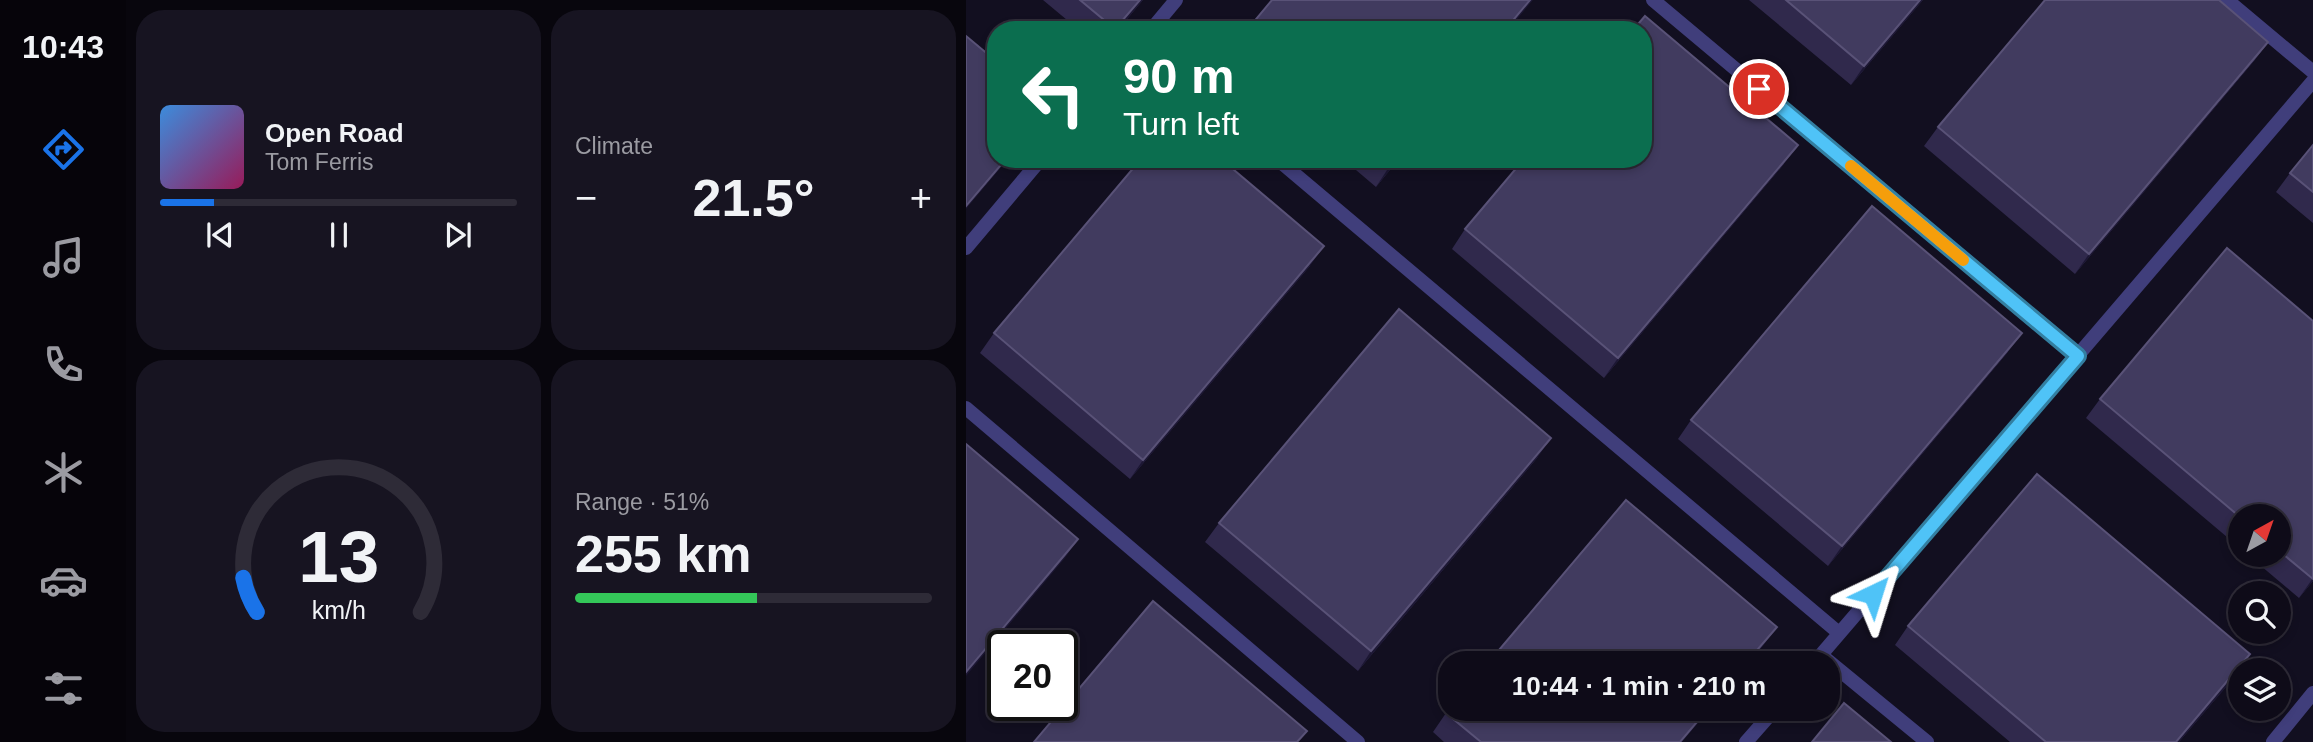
<!DOCTYPE html>
<html lang="en">
<head>
<meta charset="utf-8">
<style>
	:root { --surface:#0e0b18; --page:#171421; --text:#f1f3f6; --muted:#9b9ba2; --line:#2e2b37; --accent:#1a73e8 }
	body { margin:0; font-family:Helvetica,sans-serif; background:var(--page); color:var(--text); height:100vh; display:flex; flex-direction:column; font-size:26px; white-space:nowrap }
	* { box-sizing:border-box; margin:0 }
	p { font-size:23px; color:var(--muted) }
	.icon { flex:none; width:38px; height:38px; fill:none; stroke:currentColor; stroke-width:2; stroke-linecap:round; stroke-linejoin:round }
	.map { position:relative; flex:1; overflow:hidden }
	.side { display:flex; flex-direction:column; gap:10px; padding:10px; background:#08060d; width:840px }
	.side>* { flex:none }
	.banner { position:absolute; left:21px; top:21px; width:665px; height:147px; border-radius:28px; box-shadow:0 4px 10px #0003,0 0 0 2px var(--line); background:#0b6e4f; color:#fff; overflow:hidden }
	.needle { width:46px; rotate:40deg }
	.controls { position:absolute; left:1262px; top:504px; display:grid; gap:14px }
	.controls a { display:grid; place-items:center; width:63px; height:63px; border-radius:50%; background:var(--surface); box-shadow:0 4px 10px #0003,0 0 0 2px var(--line); font-size:35px }
	.speed { position:absolute; left:21px; top:630px; display:flex; gap:14px; font-size:35px; font-weight:700; text-align:center }
	.speed>* { display:grid; place-content:center; width:91px; height:91px; border-radius:50%; background:var(--surface); box-shadow:0 4px 10px #0003,0 0 0 2px var(--line); line-height:1 }
	.speed .limit { border:4px solid #111; border-radius:10px; background:#fff; color:#111 }
	.pin { position:absolute; display:grid; place-items:center; width:60px; height:60px; color:#fff; margin:-30px; border:4px solid #fff; border-radius:50%; box-shadow:0 2px 7px #0007 }
	.me { position:absolute; width:77px; margin:-38px; rotate:41deg; stroke-linejoin:round; filter:drop-shadow(0 0 5px #0008) }
	.turn { display:flex; align-items:center; gap:24px; height:147px; padding:0 21px; font-size:32px }
	.turn .icon { width:91px; height:91px; stroke-width:2.5 }
	.turn b { display:block; font-size:49px; line-height:60px }
	.big { font-size:52px; font-weight:700; line-height:1.1 }
	.side .widget { flex:1; display:flex; flex-direction:column; justify-content:center; gap:10px; min-width:0; padding:0 24px; border-radius:28px; background:var(--page) }
	.side .dial { align-items:center; gap:0 }
	.dial svg { height:182px; overflow:visible; fill:none; stroke:var(--line); stroke-width:7; stroke-linecap:round; text-anchor:middle }
	.dial text { fill:var(--text); stroke:none }
	.song { display:flex; align-items:center; gap:21px }
	.cover { width:84px; height:84px; border-radius:10px; background:linear-gradient(135deg,hsl(210 70% 55%),hsl(330 70% 35%)) }
	.played { height:7px; border-radius:4px; background:linear-gradient(90deg,var(--accent) 15%,var(--line) 15%) }
	.keys { display:flex; justify-content:space-around; direction:ltr }
	.heat { display:flex; justify-content:space-between; align-items:center; font-size:38px; direction:ltr }
	.charge { height:10px; border-radius:5px; background:linear-gradient(90deg,#34c759 51%,var(--line) 0) }
	.side .tiles { flex:1; display:grid; gap:10px; grid-template-columns:repeat(2,1fr) }
	.trip { position:absolute; left:472px; top:651px; width:402px; height:70px; border-radius:28px; background:var(--surface); box-shadow:0 4px 10px #0003,0 0 0 2px var(--line); font-weight:700; line-height:70px; text-align:center }
	main { display:flex; flex:1; min-height:0 }
	.tab-bar { display:flex; flex-direction:column; width:126px; justify-content:space-around; align-items:center; background:#06040a; color:var(--muted) }
	.tab-bar .icon { width:49px; height:49px }
	.tab-bar .active { color:var(--accent) }
	.tab-bar b { font-size:32px; color:var(--text) }
	.map>svg:first-child { display:block }
</style>
</head>
<body>
<main>
<nav class="tab-bar">
<b>10:43</b>
<svg class="icon active" aria-label="directions" viewBox="0 0 24 24"><path d="M12 3l9 9-9 9-9-9zM9 14v-3h6M13 9l2 2-2 2"/></svg>
<svg class="icon" aria-label="music" viewBox="0 0 24 24"><path d="M9 18V5l10-2v13"/><circle cx="6" cy="18" r="3"/><circle cx="16" cy="16" r="3"/></svg>
<svg class="icon" aria-label="phone" viewBox="0 0 24 24"><path d="M5 4h4l2 5-3 2q2 4 5 5l2-3 5 2v4C11 20 4 13 5 4z"/></svg>
<svg class="icon" aria-label="climate" viewBox="0 0 24 24"><path d="M12 3v18M4 7l16 10M4 17L20 7"/></svg>
<svg class="icon" aria-label="car" viewBox="0 0 24 24"><path d="M5 17H2v-5l4-1 3-4h7l3 4 3 1v5h-3M9 17h6M6 11h13"/><circle cx="7" cy="17" r="2"/><circle cx="17" cy="17" r="2"/></svg>
<svg class="icon" aria-label="filters" viewBox="0 0 24 24"><path d="M4 7h16M4 17h16"/><circle cx="9" cy="7" r="2"/><circle cx="15" cy="17" r="2"/></svg>
</nav>
<section class="side">
<div class="tiles">
<div class="widget">
<div class="song"><i class="cover"></i><div><b>Open Road</b><p>Tom Ferris</p></div></div>
<div class="played"></div>
<div class="keys"><svg class="icon" aria-label="previous" viewBox="0 0 24 24"><path d="M18 5L8 12l10 7zM5 5v14"/></svg><svg class="icon" aria-label="pause" viewBox="0 0 24 24"><path d="M8 5v14M16 5v14"/></svg><svg class="icon" aria-label="next" viewBox="0 0 24 24"><path d="M6 5l10 7-10 7zM19 5v14"/></svg></div>
</div>
<div class="widget"><p>Climate</p>
<div class="heat"><a>−</a><b class="big">21.5°</b><a>+</a></div>
</div>
<div class="widget dial"><svg viewBox="0 0 100 80">
<path d="M14 69A42 42 0 1 1 86 69"/>
<path d="M14 69A42 42 0 0 1 8 54" stroke="#1a73e8"/>
<text x="50" y="56" font-size="32" font-weight="700">13</text>
<text x="50" y="72" font-size="11">km/h</text>
</svg></div>
<div class="widget"><p>Range · 51%</p><b class="big">255 km</b><div class="charge"></div></div>
</div>
</section>
<div class="map">
<svg width="1347" height="742" viewBox="0 0 1347 742">
	<rect width="100%" height="100%" fill="#120f20"/>
	<g fill="none" stroke-linecap="round" stroke-linejoin="round">
		<path stroke="#403e7b" stroke-width="14" d="M687,0L1112,356
			M1261,0L1347,72
			M185,30L210,0
			M311,159L873,633
			M0,248L75,159
			M0,408L392,742
			M855,655L961,742
			M848,663L1347,81
			M780,742L809,709
			M1307,742L1347,693"/>
	</g>
	<path fill="#30294c" d="M77,0H177L152,30H113Z
		M783,0H957L885,85Z
		M1302,42L1288,61L1109,274L958,146L972,127Z
		M1347,145V223L1310,192L1324,173Z
		M377,159H433L410,187Z
		M818,164L638,378L486,249L499,229Z
		M1261,248L1347,581L1333,598L1282,555H1312V516H1274V548L1120,418L1134,399Z
		M344,266L164,479L14,353L28,333Z
		M1042,352L862,566L712,439L725,420Z
		M572,457L392,671L239,542L253,523Z
		M942,626L1271,674L1213,742H1044L929,645Z
		M480,713L716,742H478L467,732Z"/>
	<path fill="#1c1733" d="M174,0H177L152,30H149Z
		M564,0H567L542,30H539Z
		M954,0H957L885,85L898,66Z
		M1302,42L1288,61L1109,274L1123,254Z
		M832,145L818,164L638,378L652,358Z
		M40,159H42L0,209V206Z
		M430,159H433L410,187L423,167Z
		M358,246L344,266L164,479L177,460Z
		M1056,333L1042,352L862,566L876,546Z
		M585,438L572,457L392,671L405,651Z
		M112,539L99,558L0,676V672Z
		M1347,578V581L1333,598Z
		M811,627L797,646L783,663H780Z
		M1284,654L1271,674L1213,742H1210Z
		M742,709H744L716,742H714Z"/>
	<path fill="#413b5f" stroke="#595277" stroke-width="2" d="M114,0H174L149,29Z
		M306,0H564L539,30H281Z
		M820,0H954L898,66Z
		M1079,0H1253L1302,42L1123,254L972,127Z
		M679,16L832,145L652,358L499,229L558,159H677V30H667Z
		M0,36L30,61V159H40L0,206Z
		M1347,145V192L1324,173Z
		M175,159H255L358,246L177,460L28,333Z
		M414,159H430L423,167Z
		M906,206L1056,333L876,546L725,420Z
		M1261,248L1347,321V579L1312,550V516H1274V517L1134,399Z
		M433,309L585,438L405,651L253,523Z
		M0,444L112,539L0,672Z
		M1071,474L1284,654L1210,742H1080L942,626Z
		M660,500L811,627L780,663H522Z
		M187,601L341,731L331,742H68Z
		M878,703L925,742H846Z
		M485,707V709H742L714,742H515L480,713Z"/>
	<g fill="none" stroke-linecap="round" stroke-linejoin="round">
		<g stroke="#337fa1" stroke-width="18">
			<path id="route" d="M793,89L1112,356L907,594"/>
		</g>
		<use href="#route" stroke="#4fc3f7" stroke-width="12"/>
		<path stroke="#f59e0b" stroke-width="12" d="M885,166L997,260"/>
	</g>
</svg>
<div class="controls">
<a><svg class="needle" viewBox="-14 -14 28 28"><path d="M0-13l5 13h-10z" fill="#e53935"/><path d="M0 13l5-13h-10z" fill="#9b9ba2"/></svg></a>
<a><svg class="icon" aria-label="search" viewBox="0 0 24 24"><circle cx="10" cy="10" r="6"/><path d="M15 15l6 6"/></svg></a>
<a><svg class="icon" aria-label="layers" viewBox="0 0 24 24"><path d="M12 4l9 5-9 5-9-5zM3 14l9 5 9-5"/></svg></a>
</div>
<div class="speed"><div class="limit">20</div></div>
<div class="pin" style="left:793px;top:89px;background:#d93025"><svg class="icon" aria-label="arrive" viewBox="0 0 24 24"><path d="M6 21V4h12l-3 4 3 4H6"/></svg></div>
<svg class="me" style="left:907px;top:594px" viewBox="-20 -20 40 40"><path d="M0-17L14 15 0 8-14 15z" fill="#4fc3f7" stroke="#fff" stroke-width="4"/></svg>
<div class="trip">10:44 · 1 min · 210 m</div>
<div class="banner">
<div class="turn"><svg class="icon" aria-label="left" viewBox="0 0 24 24"><path d="M17 20v-9H6M10 6l-5 5 5 5"/></svg><div><b>90 m</b>Turn left</div></div>
</div>
</div>
</main>
</body>
</html>
